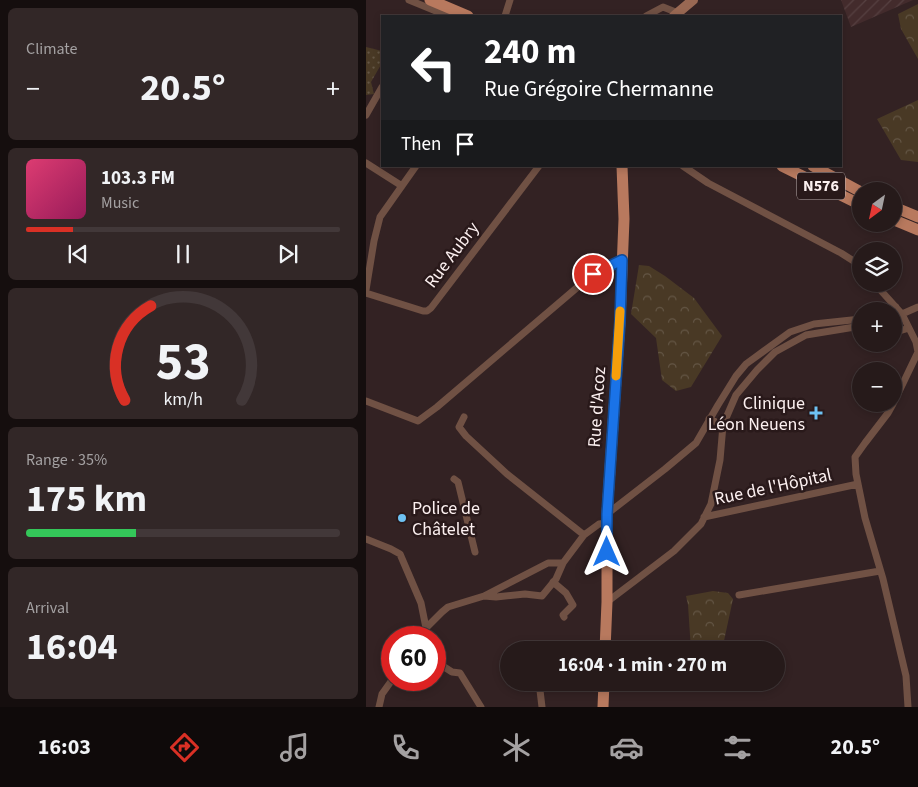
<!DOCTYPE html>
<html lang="en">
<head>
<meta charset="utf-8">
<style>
	:root { --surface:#261a1a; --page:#322727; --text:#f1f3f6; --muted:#a4a1a2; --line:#423839; --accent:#d93025 }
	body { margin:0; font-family:"Source Sans 3",sans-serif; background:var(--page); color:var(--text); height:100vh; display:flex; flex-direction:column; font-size:19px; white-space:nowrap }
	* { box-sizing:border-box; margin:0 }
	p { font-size:16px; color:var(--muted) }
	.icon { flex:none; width:28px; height:28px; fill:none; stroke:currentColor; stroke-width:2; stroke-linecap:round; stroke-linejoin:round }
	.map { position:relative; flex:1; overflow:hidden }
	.sheet { display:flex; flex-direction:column; gap:8px; padding:8px; background:#150e0e; width:366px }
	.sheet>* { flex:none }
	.banner { position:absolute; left:15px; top:15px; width:461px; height:152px; border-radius:0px; box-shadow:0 2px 8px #0003,0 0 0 1px var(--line); background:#202124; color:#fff; overflow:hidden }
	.needle { width:32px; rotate:213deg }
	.fabs { position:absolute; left:486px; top:182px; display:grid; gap:10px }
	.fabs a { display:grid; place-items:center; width:50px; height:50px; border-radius:50%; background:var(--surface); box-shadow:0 2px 8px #0003,0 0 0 1px var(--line); font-size:25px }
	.speed { position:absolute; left:15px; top:626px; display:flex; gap:10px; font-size:25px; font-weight:700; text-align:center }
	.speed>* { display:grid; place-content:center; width:65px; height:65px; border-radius:50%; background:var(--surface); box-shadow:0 2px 8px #0003,0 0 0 1px var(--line); line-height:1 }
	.speed .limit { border:8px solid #d22; background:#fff; color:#111 }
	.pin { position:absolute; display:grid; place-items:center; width:42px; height:42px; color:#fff; margin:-21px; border:2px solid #fff; border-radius:50%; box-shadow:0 1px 5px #0007 }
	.me { position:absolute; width:55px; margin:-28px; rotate:0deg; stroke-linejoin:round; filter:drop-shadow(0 0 4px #0008) }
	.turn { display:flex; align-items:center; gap:18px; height:105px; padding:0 20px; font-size:22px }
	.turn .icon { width:65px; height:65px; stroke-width:2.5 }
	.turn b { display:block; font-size:35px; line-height:42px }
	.then { display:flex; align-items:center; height:48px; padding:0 20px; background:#0003; gap:10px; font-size:19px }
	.big { font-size:38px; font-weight:700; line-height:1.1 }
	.sheet .widget { flex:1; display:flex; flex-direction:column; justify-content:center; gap:8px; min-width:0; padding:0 18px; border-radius:8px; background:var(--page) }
	.sheet .dial { align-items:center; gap:0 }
	.dial svg { height:130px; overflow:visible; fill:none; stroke:var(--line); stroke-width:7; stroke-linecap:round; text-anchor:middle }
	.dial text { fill:var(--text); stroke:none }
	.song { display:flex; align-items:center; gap:15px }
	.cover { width:60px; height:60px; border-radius:8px; background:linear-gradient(135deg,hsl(340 70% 55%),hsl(330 70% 35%)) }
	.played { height:5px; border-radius:2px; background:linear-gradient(90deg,var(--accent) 15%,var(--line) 15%) }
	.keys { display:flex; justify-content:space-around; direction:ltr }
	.heat { display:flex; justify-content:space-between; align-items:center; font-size:28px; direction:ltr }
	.charge { height:8px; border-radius:4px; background:linear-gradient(90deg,#34c759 35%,var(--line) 0) }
	.trip { position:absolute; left:134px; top:641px; width:285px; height:50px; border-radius:25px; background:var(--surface); box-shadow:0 2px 8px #0003,0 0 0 1px var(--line); font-weight:700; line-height:50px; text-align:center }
	.tabs { display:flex; height:80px; justify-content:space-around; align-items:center; background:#0f0a0a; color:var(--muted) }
	.tabs .icon { width:35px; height:35px }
	.tabs .current { color:var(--accent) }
	.tabs b { font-size:22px; color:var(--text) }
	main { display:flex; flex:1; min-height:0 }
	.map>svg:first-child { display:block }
</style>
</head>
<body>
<main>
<section class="sheet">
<div class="widget"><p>Climate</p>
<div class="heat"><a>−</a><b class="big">20.5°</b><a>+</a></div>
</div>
<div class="widget">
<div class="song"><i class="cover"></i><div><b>103.3 FM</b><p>Music</p></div></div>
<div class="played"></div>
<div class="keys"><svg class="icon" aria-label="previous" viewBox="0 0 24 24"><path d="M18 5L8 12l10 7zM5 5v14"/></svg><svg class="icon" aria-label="pause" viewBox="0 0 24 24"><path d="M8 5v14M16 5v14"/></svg><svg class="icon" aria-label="next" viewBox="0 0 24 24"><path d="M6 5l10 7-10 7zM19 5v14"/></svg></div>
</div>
<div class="widget dial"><svg viewBox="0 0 100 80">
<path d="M14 69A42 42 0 1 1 86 69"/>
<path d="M14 69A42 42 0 0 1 30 11" stroke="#d93025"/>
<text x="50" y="56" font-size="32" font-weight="700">53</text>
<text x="50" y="72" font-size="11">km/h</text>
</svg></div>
<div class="widget"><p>Range · 35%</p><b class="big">175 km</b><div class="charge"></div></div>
<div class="widget"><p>Arrival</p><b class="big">16:04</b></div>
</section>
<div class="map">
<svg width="552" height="707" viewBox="0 0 552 707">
	<defs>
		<pattern id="industrial-furrows" width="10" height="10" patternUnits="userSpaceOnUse" patternTransform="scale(1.25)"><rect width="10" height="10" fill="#432b2c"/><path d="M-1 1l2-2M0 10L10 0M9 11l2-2" fill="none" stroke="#564041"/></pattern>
		<pattern id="grass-dots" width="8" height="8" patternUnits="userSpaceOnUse" patternTransform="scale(1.25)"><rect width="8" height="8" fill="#493925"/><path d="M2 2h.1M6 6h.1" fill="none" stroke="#645645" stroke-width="1.8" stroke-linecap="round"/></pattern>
		<pattern id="forest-crowns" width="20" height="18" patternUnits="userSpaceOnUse" patternTransform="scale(1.25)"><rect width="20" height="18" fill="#493925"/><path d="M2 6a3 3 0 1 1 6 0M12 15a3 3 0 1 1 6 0" fill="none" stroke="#645645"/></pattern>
	</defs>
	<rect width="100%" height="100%" fill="#332223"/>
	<path fill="url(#industrial-furrows)" d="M475,0H547L485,27Z"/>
	<path fill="url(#grass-dots)" d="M0,47L16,51V63L5,82L8,94L0,95Z"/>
	<path fill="url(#forest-crowns)" d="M552,4V59L535,29L532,14Z
		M552,100V162L535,160L511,119Z
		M273,265L283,266L299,276L328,298L356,336L325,387L310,391L296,380L290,338L265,314Z
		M347,591L362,593L367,599L356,650H325L322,605L320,596Z"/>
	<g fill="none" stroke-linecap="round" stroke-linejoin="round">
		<path stroke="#705144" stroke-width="7" d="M43,0L82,16
			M139,16L144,0
			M280,16L297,7L312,13
			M0,115L16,87
			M0,163L36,186
			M317,166L342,183L475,253L486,260L495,268
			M509,284L536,314L550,342L552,352L528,402
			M0,290L8,241L14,217L50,166
			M0,293L57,311H61L65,308L173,166
			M522,311L530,307
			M536,314L552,307
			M528,331L530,332L543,328
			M0,401L52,421L71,407L227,274L256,260
			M527,404L522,413L499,443L489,457L490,474L499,518L517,579L540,676L542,707
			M98,417L93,427L100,436L141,474L218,535
			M343,419L357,425
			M88,479L92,482L109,552
			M241,514L299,469L330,443L352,405L370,376L380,364L424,332L448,324L495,319
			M338,517L492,484
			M0,539L25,549L34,554L55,603L60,628
			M187,582L200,593L207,605L197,615L198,617
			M373,595L514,571
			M118,596L182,563H197L218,535L233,524L241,523
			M241,602L308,551L335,524L345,504L354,460L357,425L370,395L391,370L409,352L440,335L495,326
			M55,638L60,628L76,612L82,607L118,596L130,597L159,594L176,596L190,579L197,563
			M168,649V650
			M69,661L86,672L94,673L115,707
			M173,682L176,707
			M13,707L16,694L26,680"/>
		<path stroke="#996853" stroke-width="10" d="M308,16L327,0"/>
		<path stroke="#b8795e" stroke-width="11" d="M64,0L102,16
			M416,166L495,205
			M447,166L495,192
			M528,207L552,217
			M528,220L552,230
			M239,650L241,602V514L254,321L258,219L256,166
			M237,707L238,682"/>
	</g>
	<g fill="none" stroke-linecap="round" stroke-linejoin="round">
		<g stroke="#114b97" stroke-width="12">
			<path id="route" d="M227,274L256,260L254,321L241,514V552"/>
		</g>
		<use href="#route" stroke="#1a73e8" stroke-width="9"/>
		<path stroke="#f59e0b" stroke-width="9" d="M250,376L254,311"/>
	</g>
	<g fill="#6ec2f3" stroke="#29191a" stroke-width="2">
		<path d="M447.5 405.5h5v5h5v5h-5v5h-5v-5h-5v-5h5z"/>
		<circle cx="36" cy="518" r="5"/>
	</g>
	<g text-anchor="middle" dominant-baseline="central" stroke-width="5" stroke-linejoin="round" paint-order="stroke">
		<rect fill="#29191a" stroke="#bdb0b0" stroke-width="1" x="431" y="172.5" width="48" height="27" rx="4"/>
		<g font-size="16" font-weight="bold" fill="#fcf0f0">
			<text x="455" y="186">N576</text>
		</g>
		<g font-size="18" fill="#fcf0f0" stroke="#29191a">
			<text transform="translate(86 255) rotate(-53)">Rue Aubry</text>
			<text transform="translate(231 407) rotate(-86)">Rue d'Acoz</text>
			<text transform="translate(407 487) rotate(-12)">Rue de l'Hôpital</text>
		</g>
		<g font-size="18" fill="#fcf0f0" stroke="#29191a" text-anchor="end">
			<text x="439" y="403">Clinique<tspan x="439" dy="21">Léon Neuens</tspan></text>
			<text x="46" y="508" text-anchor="start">Police de<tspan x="46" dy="21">Châtelet</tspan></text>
		</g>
	</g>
</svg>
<div class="fabs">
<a><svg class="needle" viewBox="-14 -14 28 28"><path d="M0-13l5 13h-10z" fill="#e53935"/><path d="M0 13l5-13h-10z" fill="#a4a1a2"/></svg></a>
<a><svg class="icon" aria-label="layers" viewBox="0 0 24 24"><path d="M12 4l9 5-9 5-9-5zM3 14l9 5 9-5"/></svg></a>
<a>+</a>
<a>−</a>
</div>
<div class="speed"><div class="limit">60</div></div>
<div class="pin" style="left:227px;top:274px;background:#d93025"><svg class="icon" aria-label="arrive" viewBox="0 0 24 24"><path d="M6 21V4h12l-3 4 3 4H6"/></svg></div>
<svg class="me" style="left:241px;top:552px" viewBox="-20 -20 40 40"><path d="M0-17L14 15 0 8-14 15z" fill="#1a73e8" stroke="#fff" stroke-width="4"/></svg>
<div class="trip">16:04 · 1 min · 270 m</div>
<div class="banner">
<div class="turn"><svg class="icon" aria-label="left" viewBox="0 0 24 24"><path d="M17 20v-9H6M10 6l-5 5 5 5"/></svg><div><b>240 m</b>Rue Grégoire Chermanne</div></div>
<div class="then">Then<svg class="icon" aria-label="arrive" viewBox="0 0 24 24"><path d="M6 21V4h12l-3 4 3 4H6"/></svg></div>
</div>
</div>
</main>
<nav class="tabs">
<b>16:03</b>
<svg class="icon current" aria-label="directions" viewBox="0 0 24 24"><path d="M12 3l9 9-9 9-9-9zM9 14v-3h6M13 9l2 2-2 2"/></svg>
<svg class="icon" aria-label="music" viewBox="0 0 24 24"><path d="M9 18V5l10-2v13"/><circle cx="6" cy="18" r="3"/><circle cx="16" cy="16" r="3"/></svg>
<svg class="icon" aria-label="phone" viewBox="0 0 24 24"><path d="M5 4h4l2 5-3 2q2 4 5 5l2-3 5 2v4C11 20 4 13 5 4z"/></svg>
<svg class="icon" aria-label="climate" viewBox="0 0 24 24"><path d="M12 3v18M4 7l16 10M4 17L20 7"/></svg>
<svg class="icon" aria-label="car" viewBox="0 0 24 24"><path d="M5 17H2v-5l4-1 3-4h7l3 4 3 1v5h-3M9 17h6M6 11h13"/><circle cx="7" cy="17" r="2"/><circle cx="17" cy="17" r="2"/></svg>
<svg class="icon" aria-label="filters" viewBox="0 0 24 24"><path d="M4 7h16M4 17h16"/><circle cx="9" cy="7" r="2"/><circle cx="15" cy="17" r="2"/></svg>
<b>20.5°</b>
</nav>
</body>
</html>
